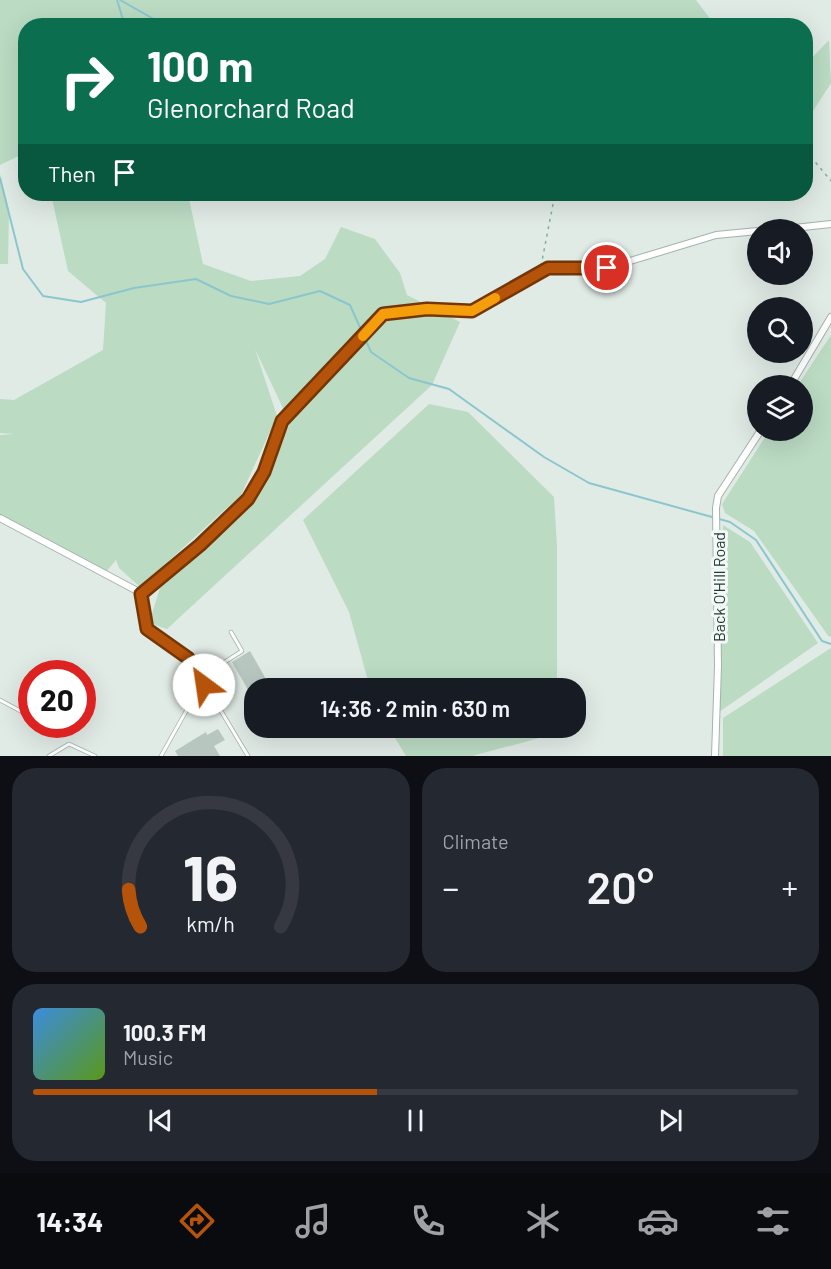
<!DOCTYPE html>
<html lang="en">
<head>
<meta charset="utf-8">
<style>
	:root { --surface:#171b24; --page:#242831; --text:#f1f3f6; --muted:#9ea1a6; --line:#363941; --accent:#b45309 }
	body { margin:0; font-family:Barlow,sans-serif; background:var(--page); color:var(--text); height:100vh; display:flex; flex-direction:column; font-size:22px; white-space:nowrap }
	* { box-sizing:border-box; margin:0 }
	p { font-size:20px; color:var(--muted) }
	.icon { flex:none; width:33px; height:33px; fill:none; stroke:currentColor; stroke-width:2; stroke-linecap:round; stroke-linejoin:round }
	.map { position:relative; height:756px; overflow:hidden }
	.details { display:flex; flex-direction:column; gap:12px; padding:12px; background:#0d0f14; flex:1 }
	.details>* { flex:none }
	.guide { position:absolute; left:18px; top:18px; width:795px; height:183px; border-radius:24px; box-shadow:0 6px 24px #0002; background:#0b6e4f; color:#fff; overflow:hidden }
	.tools { position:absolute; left:747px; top:219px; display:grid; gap:12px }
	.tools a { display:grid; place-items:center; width:66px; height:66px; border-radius:50%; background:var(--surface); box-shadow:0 6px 24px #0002; font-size:30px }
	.speed { position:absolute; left:18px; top:660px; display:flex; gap:12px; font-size:30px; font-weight:700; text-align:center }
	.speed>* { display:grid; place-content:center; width:78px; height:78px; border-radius:50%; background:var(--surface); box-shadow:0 6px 24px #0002; line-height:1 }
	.speed .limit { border:9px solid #d22; background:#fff; color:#111 }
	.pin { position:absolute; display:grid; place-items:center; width:51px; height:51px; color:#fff; margin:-26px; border:3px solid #fff; border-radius:50%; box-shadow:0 2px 6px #0007 }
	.me { position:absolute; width:66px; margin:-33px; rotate:329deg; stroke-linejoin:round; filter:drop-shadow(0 0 4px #0008) }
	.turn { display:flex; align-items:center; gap:21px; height:126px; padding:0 30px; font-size:27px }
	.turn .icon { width:78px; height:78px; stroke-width:2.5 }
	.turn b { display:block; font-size:42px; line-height:51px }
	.then { display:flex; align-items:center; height:57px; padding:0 30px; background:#0003; gap:12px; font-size:22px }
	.big { font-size:45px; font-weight:600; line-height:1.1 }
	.details .card { flex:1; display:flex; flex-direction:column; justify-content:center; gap:9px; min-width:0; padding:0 21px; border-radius:24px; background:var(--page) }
	.details .dial { align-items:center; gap:0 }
	.dial svg { height:156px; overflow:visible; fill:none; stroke:var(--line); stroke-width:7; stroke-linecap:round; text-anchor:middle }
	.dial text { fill:var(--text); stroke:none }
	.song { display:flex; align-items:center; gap:18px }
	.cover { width:72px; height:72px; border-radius:9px; background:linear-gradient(135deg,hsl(210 70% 55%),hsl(90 70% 35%)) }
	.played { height:6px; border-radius:3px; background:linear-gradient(90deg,var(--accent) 45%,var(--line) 45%) }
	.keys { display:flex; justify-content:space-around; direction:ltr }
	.heat { display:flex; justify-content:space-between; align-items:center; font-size:33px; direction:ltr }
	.details .tiles { flex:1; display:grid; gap:12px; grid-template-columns:1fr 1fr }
	.card:last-child { grid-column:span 2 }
	.trip { position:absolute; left:244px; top:678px; width:342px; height:60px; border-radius:24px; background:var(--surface); box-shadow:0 6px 24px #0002; font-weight:600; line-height:60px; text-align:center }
	.menu { display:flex; height:96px; justify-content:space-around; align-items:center; background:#090b0e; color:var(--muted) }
	.menu .icon { width:42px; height:42px }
	.menu .current { color:var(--accent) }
	.menu b { font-size:27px; color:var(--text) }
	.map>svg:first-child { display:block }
</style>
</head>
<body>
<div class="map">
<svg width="831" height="756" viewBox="0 0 831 756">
	<rect width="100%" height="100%" fill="#e1ebe6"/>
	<path fill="#bbdbc3" d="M0,0H696L715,25L26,26L25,153L0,165Z
		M829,40L831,83L806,122V64Z
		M0,174L9,210L8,264H0Z
		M51,194H188L203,264L251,281L300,276L325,259L341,227L375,239L400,273L407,295L460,322L432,385L167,629L149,623L160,588L251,506L290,423L255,349L277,416L241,495L140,587L119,568L116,560L106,572L0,514V435L14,434L0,433V399L14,400L103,350L106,303L68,271Z
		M831,335V636L829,637L754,531L725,513L722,504L769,431L802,430V386L798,385Z
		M429,404L468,412L554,497L557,546V688H370L349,612L303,520Z
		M723,525L750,542L818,643L719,712Z
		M831,648V756H723V718Z
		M389,728H554L547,736L472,756H406Z"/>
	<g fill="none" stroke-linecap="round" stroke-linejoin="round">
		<path stroke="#8bc6ce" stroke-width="2" d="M117,0L125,26
			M120,0L166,26
			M0,178L23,269L43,296L81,302L134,288L196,279L231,296L269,304L320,291L350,305L371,352L409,378L449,389L544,457L589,483L730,522L756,540L822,641L831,644"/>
	</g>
	<path fill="#b7c6bf" d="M250,651L271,688H255V702L232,662Z
		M218,729L225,740L214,746L220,756H178L175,751L206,732L207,735Z"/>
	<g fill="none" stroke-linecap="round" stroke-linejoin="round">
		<g stroke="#a4b3ad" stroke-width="4.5">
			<path id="lane" d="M141,594L147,629C170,650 200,659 205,694
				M200,678L242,651L231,632
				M0,700L26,714
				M49,756L69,744L95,756
				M161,756L194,697L205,694L215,701L248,756"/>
		</g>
		<g stroke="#a4b3ad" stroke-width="8">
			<path id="street" d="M776,230L831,224
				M790,386L831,317
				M0,518L141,593L200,545L247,499L264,472L282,421L383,314L427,309L472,311L548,269L607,268L716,235L758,231
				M715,756L718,666L716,508L718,496L761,430"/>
		</g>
		<path stroke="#83ad9f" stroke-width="1.5" stroke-dasharray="3 4.5" stroke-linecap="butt" d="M806,151L831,181
			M541,266L555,194"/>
		<use href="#lane" stroke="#fff" stroke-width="3"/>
		<use href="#street" stroke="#fff" stroke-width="6"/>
	</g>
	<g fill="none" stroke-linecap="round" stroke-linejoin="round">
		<g stroke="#753606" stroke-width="15">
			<path id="route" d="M204,685L188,658L147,629L141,594L200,545L248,499L264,472L282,421L383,314L427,309L472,311L548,268H607"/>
		</g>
		<use href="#route" stroke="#b45309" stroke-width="10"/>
		<path stroke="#f59e0b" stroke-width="10" d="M363,336L383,314L427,309L472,311L495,298"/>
	</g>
	<g text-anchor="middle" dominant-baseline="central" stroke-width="6" stroke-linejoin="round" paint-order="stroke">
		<g font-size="16" fill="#223b34" stroke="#f2f8f5">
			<text transform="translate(718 587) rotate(-90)">Back O'Hill Road</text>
		</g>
	</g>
</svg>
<div class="tools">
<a><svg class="icon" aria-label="sound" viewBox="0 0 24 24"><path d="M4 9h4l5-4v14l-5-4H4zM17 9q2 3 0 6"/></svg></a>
<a><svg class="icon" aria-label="search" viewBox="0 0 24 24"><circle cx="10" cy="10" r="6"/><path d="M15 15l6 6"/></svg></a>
<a><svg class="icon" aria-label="layers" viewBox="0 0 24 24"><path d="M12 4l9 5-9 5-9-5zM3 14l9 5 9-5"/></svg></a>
</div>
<div class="speed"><div class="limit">20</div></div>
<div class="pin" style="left:607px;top:268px;background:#d93025"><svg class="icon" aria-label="arrive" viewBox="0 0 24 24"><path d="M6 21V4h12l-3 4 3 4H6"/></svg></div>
<svg class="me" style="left:204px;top:685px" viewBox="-20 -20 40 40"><circle r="19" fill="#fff"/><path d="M0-13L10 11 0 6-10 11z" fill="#b45309"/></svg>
<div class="trip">14:36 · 2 min · 630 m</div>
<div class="guide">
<div class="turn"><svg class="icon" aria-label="right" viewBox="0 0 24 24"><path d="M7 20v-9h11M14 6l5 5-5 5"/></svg><div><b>100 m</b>Glenorchard Road</div></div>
<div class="then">Then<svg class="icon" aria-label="arrive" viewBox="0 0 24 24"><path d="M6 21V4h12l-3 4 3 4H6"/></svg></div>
</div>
</div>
<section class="details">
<div class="tiles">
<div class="card dial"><svg viewBox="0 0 100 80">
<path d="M14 69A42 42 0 1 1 86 69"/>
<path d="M14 69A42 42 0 0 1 8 50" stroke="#b45309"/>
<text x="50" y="56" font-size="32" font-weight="700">16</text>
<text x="50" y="72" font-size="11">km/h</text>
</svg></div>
<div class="card"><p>Climate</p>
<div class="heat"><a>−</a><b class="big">20°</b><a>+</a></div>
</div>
<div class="card">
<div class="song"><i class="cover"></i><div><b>100.3 FM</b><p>Music</p></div></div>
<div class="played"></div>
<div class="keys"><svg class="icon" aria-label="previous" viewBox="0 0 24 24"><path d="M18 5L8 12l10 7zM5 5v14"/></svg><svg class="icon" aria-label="pause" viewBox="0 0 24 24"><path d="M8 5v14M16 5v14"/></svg><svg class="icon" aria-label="next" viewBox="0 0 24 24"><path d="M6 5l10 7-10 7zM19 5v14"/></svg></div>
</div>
</div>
</section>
<nav class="menu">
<b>14:34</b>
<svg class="icon current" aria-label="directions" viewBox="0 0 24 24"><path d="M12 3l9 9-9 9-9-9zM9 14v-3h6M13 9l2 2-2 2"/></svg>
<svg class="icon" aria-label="music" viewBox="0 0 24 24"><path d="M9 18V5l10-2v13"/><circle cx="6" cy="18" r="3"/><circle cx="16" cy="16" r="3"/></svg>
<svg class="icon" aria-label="phone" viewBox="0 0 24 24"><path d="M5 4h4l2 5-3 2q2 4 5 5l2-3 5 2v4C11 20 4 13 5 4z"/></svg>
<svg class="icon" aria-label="climate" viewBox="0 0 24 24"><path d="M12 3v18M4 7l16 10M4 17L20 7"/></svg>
<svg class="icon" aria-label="car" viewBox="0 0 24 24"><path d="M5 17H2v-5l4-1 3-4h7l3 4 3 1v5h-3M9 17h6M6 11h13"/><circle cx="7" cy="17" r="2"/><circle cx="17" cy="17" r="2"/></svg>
<svg class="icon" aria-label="filters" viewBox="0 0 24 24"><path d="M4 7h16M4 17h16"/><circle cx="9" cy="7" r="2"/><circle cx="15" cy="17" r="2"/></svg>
</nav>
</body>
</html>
